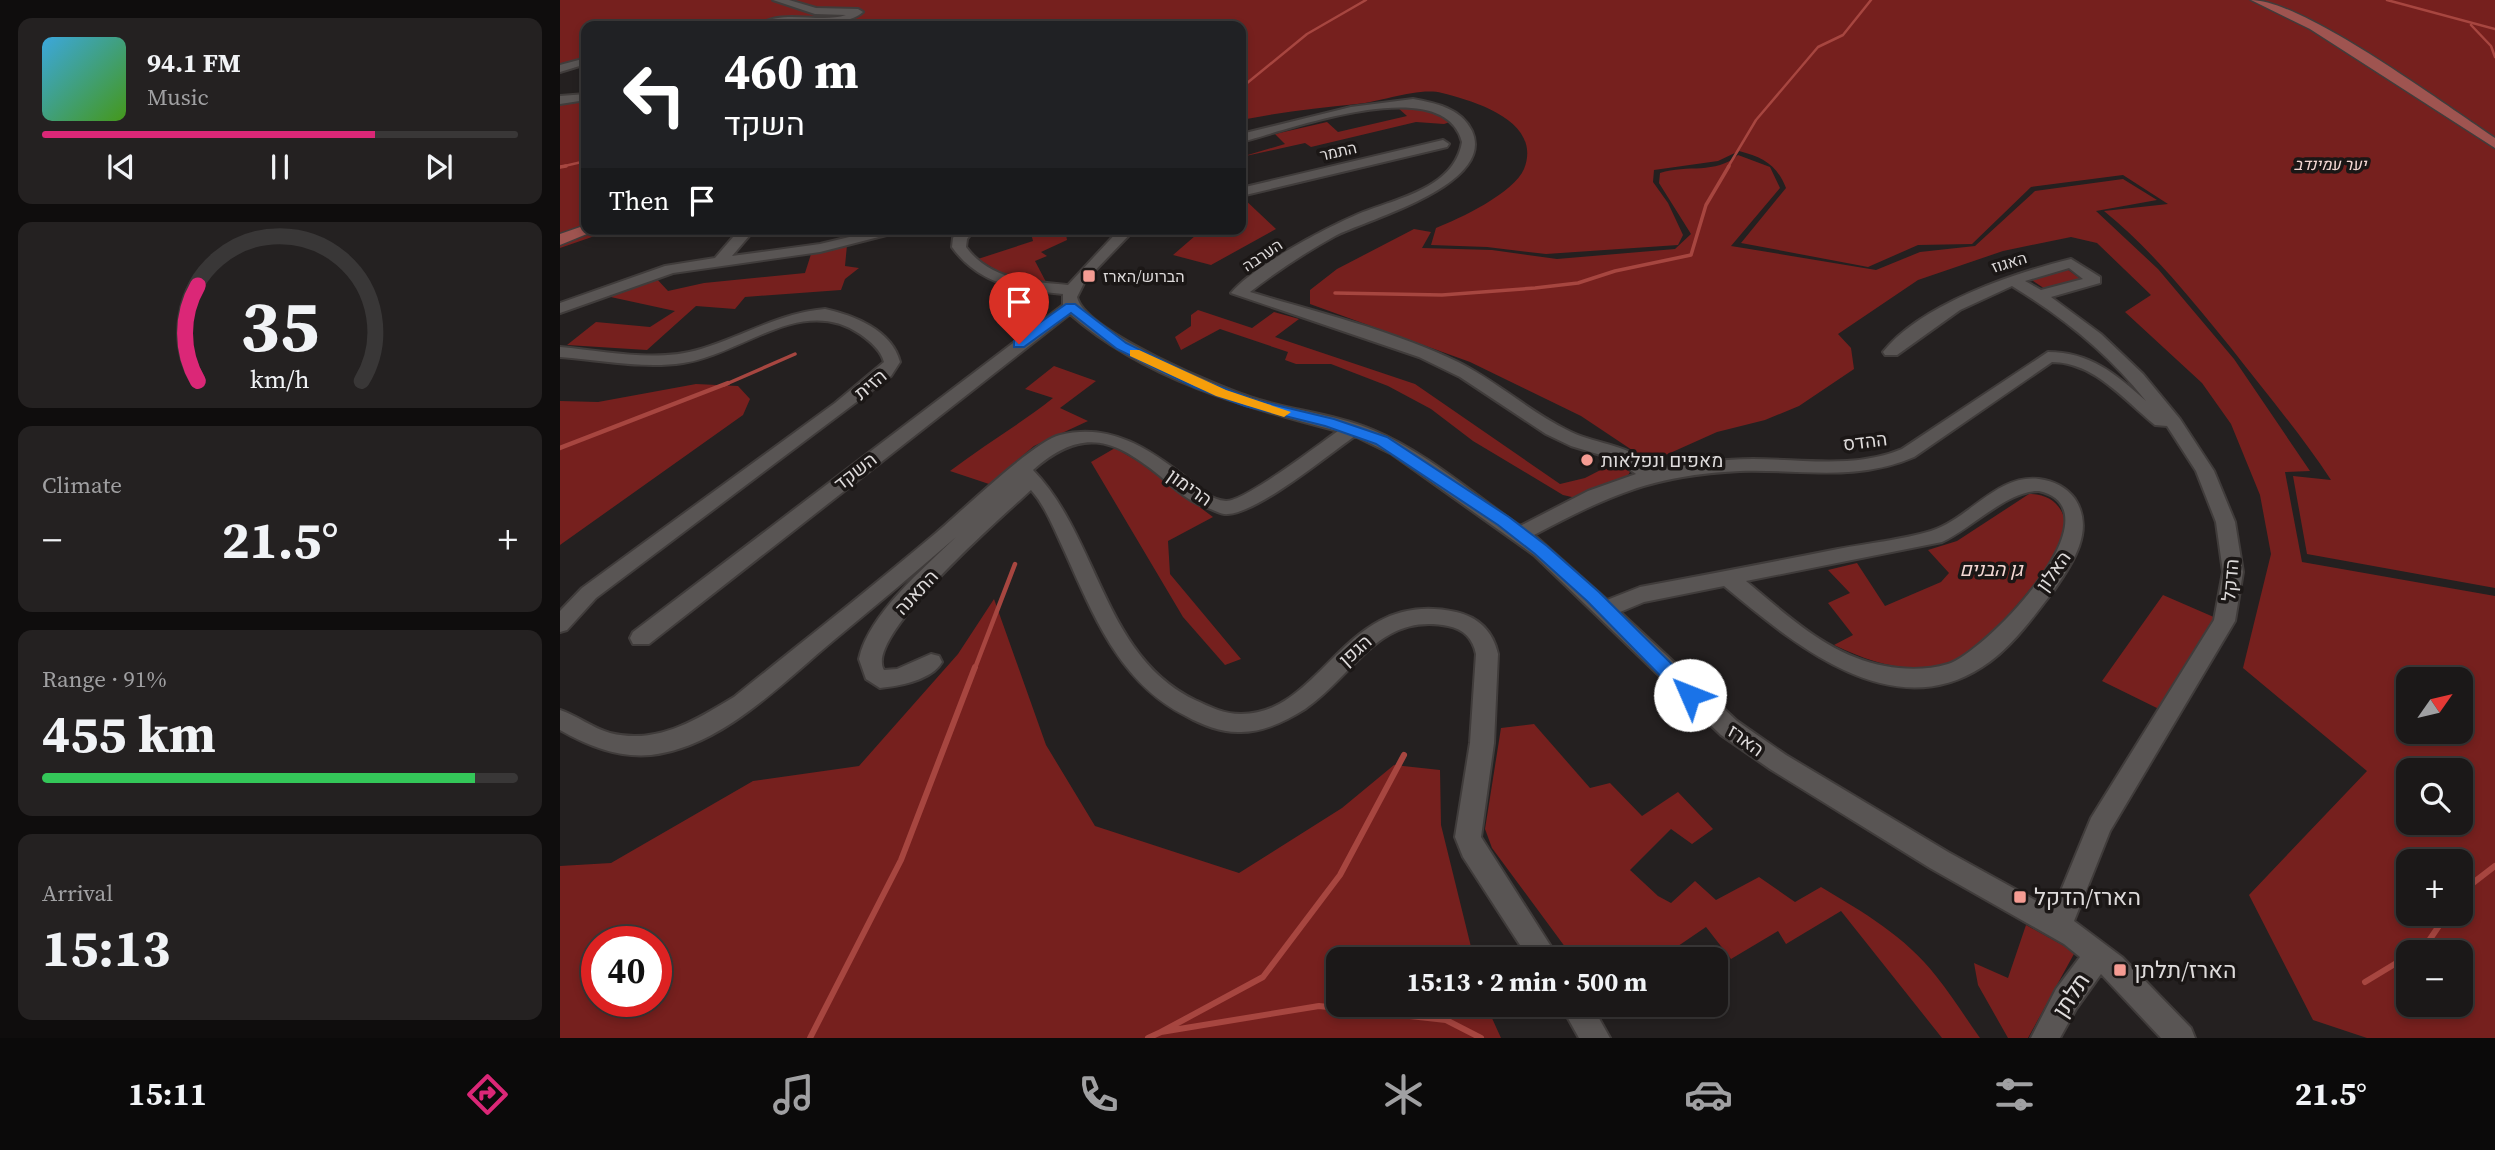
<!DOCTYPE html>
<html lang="en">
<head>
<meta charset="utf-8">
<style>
	:root { --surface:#1b1818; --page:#242121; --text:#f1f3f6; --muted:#a0a0a2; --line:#393737; --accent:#db2777 }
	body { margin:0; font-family:"Source Serif 4",Heebo,serif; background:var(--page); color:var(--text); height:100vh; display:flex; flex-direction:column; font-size:26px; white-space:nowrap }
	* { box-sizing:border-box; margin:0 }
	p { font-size:23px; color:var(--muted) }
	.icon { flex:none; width:38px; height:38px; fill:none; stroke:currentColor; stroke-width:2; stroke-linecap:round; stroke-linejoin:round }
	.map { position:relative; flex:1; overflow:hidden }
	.drawer { display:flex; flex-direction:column; gap:18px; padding:18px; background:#0f0d0d; width:560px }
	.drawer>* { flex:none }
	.banner { position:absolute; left:21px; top:21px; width:665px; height:214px; border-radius:14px; box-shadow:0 4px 10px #0003,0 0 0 2px var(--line); background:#202124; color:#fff; overflow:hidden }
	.needle { width:46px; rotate:56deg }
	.buttons { position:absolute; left:1836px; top:667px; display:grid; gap:14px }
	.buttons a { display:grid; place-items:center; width:77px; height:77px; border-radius:14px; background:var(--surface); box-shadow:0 4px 10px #0003,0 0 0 2px var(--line); font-size:35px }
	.speed { position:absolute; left:21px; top:926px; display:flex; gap:14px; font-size:35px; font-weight:700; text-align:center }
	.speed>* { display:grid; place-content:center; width:91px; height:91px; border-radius:50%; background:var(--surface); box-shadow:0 4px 10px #0003,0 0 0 2px var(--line); line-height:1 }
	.speed .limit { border:10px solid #d22; background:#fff; color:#111 }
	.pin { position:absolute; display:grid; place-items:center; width:60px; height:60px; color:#fff; margin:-72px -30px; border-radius:50% 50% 50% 0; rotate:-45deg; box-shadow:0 0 7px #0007 }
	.pin .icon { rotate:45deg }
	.me { position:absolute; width:77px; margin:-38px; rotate:314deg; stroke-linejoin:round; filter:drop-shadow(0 0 5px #0008) }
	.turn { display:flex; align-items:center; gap:24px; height:147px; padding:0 28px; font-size:32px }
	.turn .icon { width:91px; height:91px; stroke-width:2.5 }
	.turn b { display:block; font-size:49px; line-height:60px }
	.then { display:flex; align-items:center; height:66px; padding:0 28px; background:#0003; gap:14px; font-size:26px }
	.big { font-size:52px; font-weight:700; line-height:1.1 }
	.drawer .card { flex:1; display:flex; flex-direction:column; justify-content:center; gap:10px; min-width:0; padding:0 24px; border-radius:14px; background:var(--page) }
	.drawer .dial { align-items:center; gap:0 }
	.dial svg { height:182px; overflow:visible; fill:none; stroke:var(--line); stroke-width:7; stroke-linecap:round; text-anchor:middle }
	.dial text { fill:var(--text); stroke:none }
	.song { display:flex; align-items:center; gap:21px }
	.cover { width:84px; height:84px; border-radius:10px; background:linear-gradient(135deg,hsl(200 70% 55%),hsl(100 70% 35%)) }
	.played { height:7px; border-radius:4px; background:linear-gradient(90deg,var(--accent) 70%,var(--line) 70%) }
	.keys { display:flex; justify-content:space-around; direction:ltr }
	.heat { display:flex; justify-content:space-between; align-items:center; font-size:38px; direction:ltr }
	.charge { height:10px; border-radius:5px; background:linear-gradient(90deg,#34c759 91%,var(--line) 0) }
	.trip { position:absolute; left:766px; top:947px; width:402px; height:70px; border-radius:14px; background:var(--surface); box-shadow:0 4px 10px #0003,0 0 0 2px var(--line); font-weight:700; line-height:70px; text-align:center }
	.tab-bar { display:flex; height:112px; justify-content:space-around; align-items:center; background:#0b0a0a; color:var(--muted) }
	.tab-bar .icon { width:49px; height:49px }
	.tab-bar .on { color:var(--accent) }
	.tab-bar b { font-size:32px; color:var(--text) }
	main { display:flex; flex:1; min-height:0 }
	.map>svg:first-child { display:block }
</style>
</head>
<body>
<main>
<section class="drawer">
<div class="card">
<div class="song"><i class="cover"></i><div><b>94.1 FM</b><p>Music</p></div></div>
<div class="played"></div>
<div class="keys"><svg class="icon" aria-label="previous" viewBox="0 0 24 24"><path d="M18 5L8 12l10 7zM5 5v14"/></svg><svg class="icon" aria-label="pause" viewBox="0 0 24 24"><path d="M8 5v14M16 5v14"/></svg><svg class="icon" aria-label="next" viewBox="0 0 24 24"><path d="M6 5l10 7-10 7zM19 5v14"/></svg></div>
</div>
<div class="card dial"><svg viewBox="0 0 100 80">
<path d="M14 69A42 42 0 1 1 86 69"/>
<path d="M14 69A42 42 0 0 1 14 27" stroke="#db2777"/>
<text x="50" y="56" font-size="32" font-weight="700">35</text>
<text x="50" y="72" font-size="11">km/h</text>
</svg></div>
<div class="card"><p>Climate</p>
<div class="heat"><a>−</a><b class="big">21.5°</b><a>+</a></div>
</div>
<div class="card"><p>Range · 91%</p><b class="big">455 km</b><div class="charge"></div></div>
<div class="card"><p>Arrival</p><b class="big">15:13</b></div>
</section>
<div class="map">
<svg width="1935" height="1038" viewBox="0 0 1935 1038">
	<rect width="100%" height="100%" fill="#242020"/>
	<path fill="#76201e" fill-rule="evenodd" d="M0,0H1935V588L1747,554L1733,476L1771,480C1740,433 1705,392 1671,348C1631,299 1593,251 1544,211L1608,204L1563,175L1471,187L1412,244L1358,245L1308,267L1181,243L1226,188C1217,165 1203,157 1179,151L1158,161L1094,170L1093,182L1108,203L1123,235L1118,245L986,254L927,247L871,245L876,228C899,219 954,193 964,169C983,121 914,101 882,93C859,87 821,102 797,104C758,108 720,112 681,120V26H26V63L0,71Z
		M26,100V229H55L0,248V104Z
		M857,106L893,121L884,124L856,122L751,147L745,143L681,157L725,144L715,134L767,122L778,132L847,116L837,107Z
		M1178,155L1210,167L1220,188L1171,246L1316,270L1360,252L1415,246L1475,191L1563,179L1597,200L1536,211L1598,269L1674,359L1750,471L1725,472L1742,562L1935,596V1038H1807L1753,1020L1689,895L1807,771L1683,668L1711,554L1700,495L1671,424L1642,383L1565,312L1591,295L1537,243L1511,237L1443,251L1358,280L1278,334L1291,348L1294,369L1239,406L1205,420L1157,432L1090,462L1021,416L910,362L750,304V290L777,269L854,229L871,232L862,248L932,250L997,259L1115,249L1131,234L1099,183L1100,173C1128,164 1155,175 1178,155ZM1848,679H1900V732H1848ZM1848,770H1900V822H1848ZM1848,861H1900V914H1848ZM1848,952H1900V1004H1848Z
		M681,196L716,229L651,265L613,255L643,229H681Z
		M470,229H505L507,240L481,252L487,256L475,261L486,282L443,274L418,259L473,241Z
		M287,245L285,266L299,268L285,279L281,290L185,297L175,309L136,306L87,350L7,345L36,322L90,327L115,311L46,296L95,277L108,291L144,283L245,273L252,251Z
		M1507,269L1522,280L1485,289L1470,279Z
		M638,310L692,328L714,312L739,319L715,337L855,384L1000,484L1025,478L1056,462L1070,472L1067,477L1016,498L1003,495L913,441L871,409L828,386L771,364H736L725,360L728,352L660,329L621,350L615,337L631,326V315Z
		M494,366L536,381L500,408L528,421L474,446L429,484L390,471C424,445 459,425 493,398L465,389Z
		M136,384L178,386L190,399L183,415L0,545V401L38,402Z
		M555,448L579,462L653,517L608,541L610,574L681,659L665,665L623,617L531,462Z
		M1469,494C1499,494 1513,519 1501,546C1494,563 1431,637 1416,649C1406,657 1394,663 1382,665C1342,673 1310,662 1274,645L1293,635L1268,603L1290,593L1268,570L1297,563L1325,606L1381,582L1389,573L1368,550L1397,541Z
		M1603,595L1656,618L1601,710L1542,681Z
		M434,599L486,745L535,826L679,873L782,808L834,765L880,770L881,825L914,959H779V1004L926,1005L941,1038H0V866L51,863L193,781L299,766L398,654ZM37,942H96V1001H37Z
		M974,724L1030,788L1050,783L1082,816L1118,792L1153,829L1132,844L1111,829L1070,870L1098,896L1111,903L1135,881L1156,900L1199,877L1235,902L1261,887C1303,912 1346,937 1376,976C1392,996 1405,1017 1420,1038H1382L1281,911L1226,944L1218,931L1171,959L1146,927L1099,959H1092L1082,945L1057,959H1014L932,848L925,829L941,728Z
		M1466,925L1515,952L1468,1038H1448L1418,985L1414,963L1448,978Z"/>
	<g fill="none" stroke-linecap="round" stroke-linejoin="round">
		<path stroke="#a74640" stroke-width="2.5" d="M1827,0L1935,29
			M1911,25L1931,46L1935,57
			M681,88L747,34L806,0
			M0,167L26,161
			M1168,167L1196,120L1258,47L1283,35L1311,0"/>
		<path stroke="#a74640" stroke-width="3.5" d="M0,167L6,166
			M775,293L882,295L975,288L1018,283L1055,271L1131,255L1146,205L1169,166
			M164,385L235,354"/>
		<path stroke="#a74640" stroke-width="4.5" d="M0,448L168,383
			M415,668L455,564"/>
		<path stroke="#a74640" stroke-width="6" d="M1900,893L1935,866
			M1854,952L1866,945L1887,914
			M1805,982L1848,956
			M601,1032L703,977L780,875L844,755
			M250,1038L341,860L415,667
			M588,1038L601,1032L759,1006L886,1020L921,1038"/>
		<g stroke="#403c3b" stroke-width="4">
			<path id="minor" d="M213,0H229L256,8L298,9L303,12C284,29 225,26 198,26C220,8 260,24 286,15L255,14Z
				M26,58V64L0,72V65Z
				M26,94V100L0,104V96Z
				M853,99C875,103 901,108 912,131C936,185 808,219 775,236C746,252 717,271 690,292C760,313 832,330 898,362C938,382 971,413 1011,432C1037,445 1074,444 1092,470C1125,464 1160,459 1193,459C1243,459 1294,469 1342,449L1488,352C1530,352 1556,374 1586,401C1549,354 1503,317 1452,286L1400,310L1337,355H1325L1323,352C1361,304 1454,273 1511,259L1540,277V283L1491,297L1541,334L1583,374L1620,419L1654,471L1675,522L1683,572L1675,621L1550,831L1514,921L1562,957L1631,1028L1635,1038H1601L1541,974L1516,1009L1500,1038H1471L1496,989L1520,957L1504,944L1370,868L1210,769L1161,735L974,555L832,454L795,436C768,455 699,512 668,514C662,515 654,510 648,508C629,502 615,489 600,476C552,437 521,428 473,470C539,538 543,656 635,700C650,707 664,714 681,714C764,714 784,587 896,612C918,617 933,631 938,654L934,743L921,837L999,959H969L903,857L895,837L910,743L916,654C913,639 904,629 888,626C818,612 795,675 745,709C726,721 704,732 681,732C663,733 642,725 626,716C559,683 533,614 504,550C494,529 486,507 471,490C445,514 303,637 324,670L337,669L371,654L379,656L382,662C372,680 339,686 320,688L306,679L299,659C308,615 364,568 396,537C356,572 315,606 274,640C222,683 162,747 91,755C58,758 28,746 0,730V710C18,716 32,728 50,733C97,745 136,720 174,697C242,642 310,589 376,533C401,512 474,441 500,435C551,422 591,450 629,480C639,489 651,500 666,501C684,502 758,445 778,431C684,407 584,379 510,314L89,644H73L70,638L73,632L503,305V294C459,290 419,285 392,247L393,238L400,229H415L407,239L406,247C430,280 470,282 508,285L560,229H575L525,281L517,297C524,331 664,390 699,400C736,411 778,415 813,430C866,452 913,494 960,526L1028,491L1076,474L1057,460L1011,446L986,434L900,377L859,357L671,293C695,265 762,230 796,215C833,199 894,190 902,142C884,71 729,130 681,142V134L791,107ZM1509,268L1523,279L1481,290L1465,281ZM1492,362C1534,362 1564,400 1595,425L1607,426L1636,471L1656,522L1663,572L1654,620L1531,818L1493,910L1388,852L1226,755L1177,721L1060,612L1084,602L1164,586C1232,642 1330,727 1422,667C1451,649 1474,616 1494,590C1513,563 1535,530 1515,499C1506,487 1494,481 1479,479C1437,474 1409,519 1371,531C1342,540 1308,543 1278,549C1212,562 1146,575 1080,587L1047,600L974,535C1050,495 1093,475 1180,471C1240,469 1298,482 1354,457ZM1479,491C1562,510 1426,652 1388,664C1368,670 1345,670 1325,666C1270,656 1228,616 1186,581L1382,542C1411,529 1448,490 1479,491Z
				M883,140L889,144L887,147L681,196V188Z
				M180,229H195L172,256L260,244L323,229H350L260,252L113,273L0,313V303L105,266L155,258Z
				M265,309C293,315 332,330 340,362L331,376L36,598L7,630L0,632V611L22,588L275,403L324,362C321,350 310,341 300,334C242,294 183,354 123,363C83,369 40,360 0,357V347C45,351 96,363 141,349C184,336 219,313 265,309Z
				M1000,1004H1031L1050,1038H1019Z"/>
		</g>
		<g stroke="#403c3b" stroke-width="3">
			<path id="major" d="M1691,0C1743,0 1885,105 1935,138V148L1750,29Z
				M26,225V229H39L0,245V234Z"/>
		</g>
		<use href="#minor" fill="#595554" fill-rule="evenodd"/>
		<use href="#major" fill="#9f5450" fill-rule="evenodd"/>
	</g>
	<path fill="#1a73e8" stroke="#114b97" stroke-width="2" d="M506,304H515L566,343L644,381L695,400L774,419L827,437L949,517L987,546L1039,592L1137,689L1140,695L1137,700H1124L1027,601L975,554L938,525L816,444L765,426L685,406L634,387L557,349L511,313L464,347H454V341Z"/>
	<path fill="#f59e0b" d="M570,350H579L666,390L731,412L724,417L656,396L570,356Z"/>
	<g fill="#f59c93" stroke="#1b1716" stroke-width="2.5">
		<rect x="522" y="269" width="14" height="14" rx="3.5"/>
		<circle cx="1027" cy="460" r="7"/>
		<rect x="1453" y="890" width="14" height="14" rx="3.5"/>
		<rect x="1553" y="963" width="14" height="14" rx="3.5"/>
	</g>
	<g text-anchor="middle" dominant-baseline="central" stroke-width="7" stroke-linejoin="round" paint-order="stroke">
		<g font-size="16" fill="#dedbdb" stroke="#1b1716">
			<text transform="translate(778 151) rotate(-13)">התמר</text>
			<text transform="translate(702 255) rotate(-34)">הערבה</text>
			<text transform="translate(1449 262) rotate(-17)">האגוז</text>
		</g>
		<g font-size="16" font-style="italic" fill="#f4d8d4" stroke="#1b1716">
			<text x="1770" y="164">יער עמינדב</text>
		</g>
		<g font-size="16" fill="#dedbdb" stroke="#1b1716" text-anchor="start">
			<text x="543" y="276">הברוש/הארז</text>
		</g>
		<g font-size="19" fill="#dedbdb" stroke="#1b1716">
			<text transform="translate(310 384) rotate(-40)">הזית</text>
			<text transform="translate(1305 441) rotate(-7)">ההדס</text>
			<text transform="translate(295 471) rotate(-38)">השקד</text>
			<text transform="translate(630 487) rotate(35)">הרימון</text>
			<text transform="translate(1493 571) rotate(-54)">האלון</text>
			<text transform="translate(1670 580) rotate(-85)">הדקל</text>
			<text transform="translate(356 592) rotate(-47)">התאנה</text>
			<text transform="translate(795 650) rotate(-42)">הגפן</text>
			<text transform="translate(1186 740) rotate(36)">הארז</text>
		</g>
		<g font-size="19" fill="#dedbdb" stroke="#1b1716" text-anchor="start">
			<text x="1041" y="460">מאפים ונפלאות</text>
		</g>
		<g font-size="19" font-style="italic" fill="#f4d8d4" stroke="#1b1716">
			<text x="1431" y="569">גן הבנים</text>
		</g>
		<g font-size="23" fill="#dedbdb" stroke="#1b1716" text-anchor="start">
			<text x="1474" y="897">הארז/הדקל</text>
			<text x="1574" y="970">הארז/תלתן</text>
		</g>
		<g font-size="23" fill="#dedbdb" stroke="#1b1716">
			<text transform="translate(1511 995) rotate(-57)">תלתן</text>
		</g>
	</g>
</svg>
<div class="buttons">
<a><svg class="needle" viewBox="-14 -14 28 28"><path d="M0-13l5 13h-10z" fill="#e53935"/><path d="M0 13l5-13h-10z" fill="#a0a0a2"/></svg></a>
<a><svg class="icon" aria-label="search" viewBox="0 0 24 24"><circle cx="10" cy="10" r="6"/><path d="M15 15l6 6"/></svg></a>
<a>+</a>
<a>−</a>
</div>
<div class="speed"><div class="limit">40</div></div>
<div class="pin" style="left:459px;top:344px;background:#d93025"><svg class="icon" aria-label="arrive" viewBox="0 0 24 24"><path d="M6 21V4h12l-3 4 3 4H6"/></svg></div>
<svg class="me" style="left:1130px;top:695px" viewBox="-20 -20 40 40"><circle r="19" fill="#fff"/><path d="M0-13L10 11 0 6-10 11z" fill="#1a73e8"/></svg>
<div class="trip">15:13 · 2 min · 500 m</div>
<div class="banner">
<div class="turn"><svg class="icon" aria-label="left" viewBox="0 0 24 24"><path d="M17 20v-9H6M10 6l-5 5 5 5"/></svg><div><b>460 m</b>השקד</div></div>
<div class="then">Then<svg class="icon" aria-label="arrive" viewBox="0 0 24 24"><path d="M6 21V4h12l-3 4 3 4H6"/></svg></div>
</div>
</div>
</main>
<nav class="tab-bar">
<b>15:11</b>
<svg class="icon on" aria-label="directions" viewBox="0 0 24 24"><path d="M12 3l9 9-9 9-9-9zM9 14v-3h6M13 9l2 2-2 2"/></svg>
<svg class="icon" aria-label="music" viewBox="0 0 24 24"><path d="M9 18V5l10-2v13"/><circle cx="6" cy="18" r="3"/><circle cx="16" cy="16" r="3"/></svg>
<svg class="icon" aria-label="phone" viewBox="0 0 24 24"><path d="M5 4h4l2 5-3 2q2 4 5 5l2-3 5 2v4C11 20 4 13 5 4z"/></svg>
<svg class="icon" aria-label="climate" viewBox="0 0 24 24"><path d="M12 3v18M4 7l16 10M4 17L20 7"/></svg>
<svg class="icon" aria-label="car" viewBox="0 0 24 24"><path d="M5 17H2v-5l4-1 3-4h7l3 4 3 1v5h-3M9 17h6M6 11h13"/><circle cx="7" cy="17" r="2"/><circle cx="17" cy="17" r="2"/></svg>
<svg class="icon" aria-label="filters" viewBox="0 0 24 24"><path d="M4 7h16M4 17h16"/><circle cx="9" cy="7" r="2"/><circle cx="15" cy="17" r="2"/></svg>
<b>21.5°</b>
</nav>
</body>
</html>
